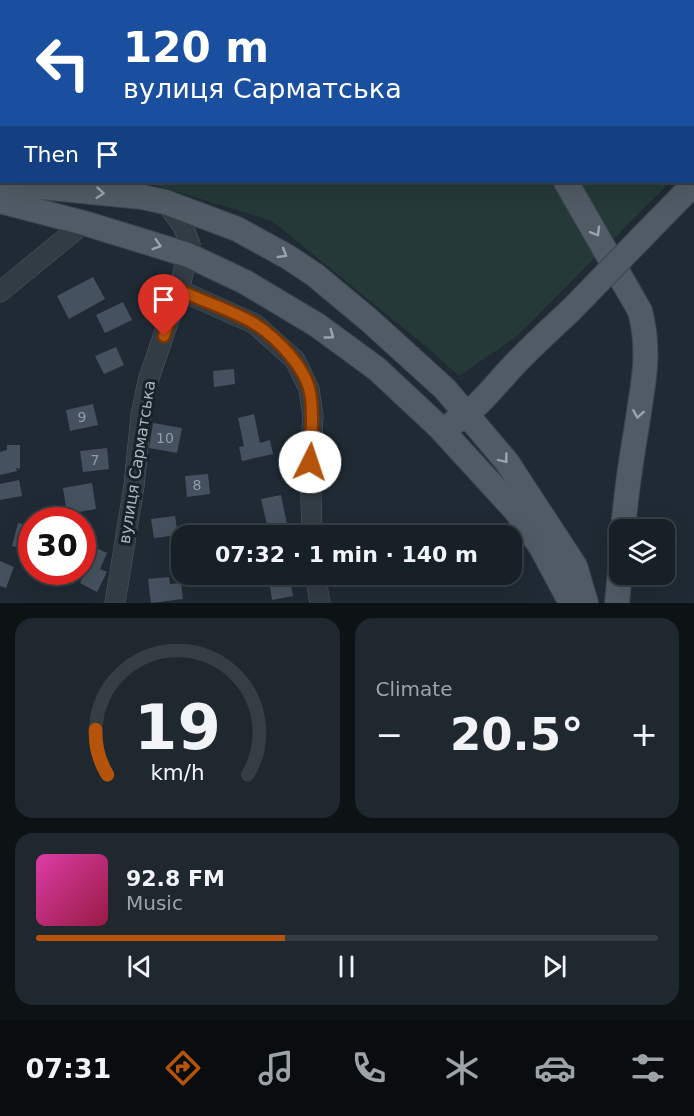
<!DOCTYPE html>
<html lang="en">
<head>
<meta charset="utf-8">
<style>
	:root { --surface:#172027; --page:#20282f; --text:#f1f3f6; --muted:#9ea3a7; --line:#363e44; --accent:#b45309 }
	body { margin:0; font-family:"DejaVu Sans",sans-serif; background:var(--page); color:var(--text); height:100vh; display:flex; flex-direction:column; font-size:22px; white-space:nowrap }
	* { box-sizing:border-box; margin:0 }
	p { font-size:20px; color:var(--muted) }
	.icon { flex:none; width:33px; height:33px; fill:none; stroke:currentColor; stroke-width:2; stroke-linecap:round; stroke-linejoin:round }
	.map { position:relative; height:603px; overflow:hidden }
	.sheet { display:flex; flex-direction:column; gap:15px; padding:15px; background:#0d1215; flex:1 }
	.sheet>* { flex:none }
	.top-card { position:absolute; left:0px; top:0px; width:694px; height:183px; box-shadow:0 6px 24px #0002,0 0 0 2px var(--line); background:#1a4fa0; color:#fff; overflow:hidden }
	.tools { position:absolute; left:609px; top:519px; display:grid; gap:12px }
	.tools a { display:grid; place-items:center; width:66px; height:66px; border-radius:12px; background:var(--surface); box-shadow:0 6px 24px #0002,0 0 0 2px var(--line); font-size:30px }
	.speed { position:absolute; left:18px; top:507px; display:flex; gap:12px; font-size:30px; font-weight:700; text-align:center }
	.speed>* { display:grid; place-content:center; width:78px; height:78px; border-radius:50%; background:var(--surface); box-shadow:0 6px 24px #0002,0 0 0 2px var(--line); line-height:1 }
	.speed .limit { border:9px solid #d22; background:#fff; color:#111 }
	.pin { position:absolute; display:grid; place-items:center; width:51px; height:51px; color:#fff; margin:-62px -26px; border-radius:50% 50% 50% 0; rotate:-45deg; box-shadow:0 0 6px #0007 }
	.pin .icon { rotate:45deg }
	.me { position:absolute; width:66px; margin:-33px; rotate:4deg; stroke-linejoin:round; filter:drop-shadow(0 0 4px #0008) }
	.turn { display:flex; align-items:center; gap:21px; height:126px; padding:0 24px; font-size:27px }
	.turn .icon { width:78px; height:78px; stroke-width:2.5 }
	.turn b { display:block; font-size:42px; line-height:51px }
	.then { display:flex; align-items:center; height:57px; padding:0 24px; background:#0003; gap:12px; font-size:22px }
	.big { font-size:45px; font-weight:700; line-height:1.1 }
	.sheet .widget { flex:1; display:flex; flex-direction:column; justify-content:center; gap:9px; min-width:0; padding:0 21px; border-radius:18px; background:var(--page) }
	.sheet .dial { align-items:center; gap:0 }
	.dial svg { height:156px; overflow:visible; fill:none; stroke:var(--line); stroke-width:7; stroke-linecap:round; text-anchor:middle }
	.dial text { fill:var(--text); stroke:none }
	.song { display:flex; align-items:center; gap:18px }
	.cover { width:72px; height:72px; border-radius:9px; background:linear-gradient(135deg,hsl(320 70% 55%),hsl(340 70% 35%)) }
	.played { height:6px; border-radius:3px; background:linear-gradient(90deg,var(--accent) 40%,var(--line) 40%) }
	.keys { display:flex; justify-content:space-around; direction:ltr }
	.heat { display:flex; justify-content:space-between; align-items:center; font-size:33px; direction:ltr }
	.sheet .tiles { flex:1; display:grid; gap:15px; grid-template-columns:1fr 1fr }
	.widget:last-child { grid-column:span 2 }
	.trip { position:absolute; left:171px; top:525px; width:351px; height:60px; border-radius:18px; background:var(--surface); box-shadow:0 6px 24px #0002,0 0 0 2px var(--line); font-weight:700; line-height:60px; text-align:center }
	.menu { display:flex; height:96px; justify-content:space-around; align-items:center; background:#090d10; color:var(--muted) }
	.menu .icon { width:42px; height:42px }
	.menu .on { color:var(--accent) }
	.menu b { font-size:27px; color:var(--text) }
	.map>svg:first-child { display:block }
</style>
</head>
<body>
<div class="map">
<svg width="694" height="603" viewBox="0 0 694 603">
	<rect width="100%" height="100%" fill="#1f2a34"/>
	<path fill="#243938" d="M332,0H694V156L693,2L332,1Z
		M145,182H670L516,337L459,376L423,344L272,221Z"/>
	<path fill="#45515e" d="M93,277L105,299L69,319L57,296Z
		M123,302L132,320L105,333L96,315Z
		M116,347L124,365L104,374L95,356Z
		M234,369L235,384L214,387L213,371Z
		M93,404L98,425L70,431L66,410Z
		M254,414L260,443L270,440L273,454L242,461L239,447L244,446L238,418Z
		M153,423L182,428L177,453L149,448Z
		M7,445H20V469L16,468L17,471L0,475V452L7,450Z
		M107,448L109,469L83,472L80,451Z
		M208,474L210,494L187,497L185,476Z
		M19,480L22,496L0,500V484Z
		M92,483L96,509L67,514L63,488Z
		M281,495L288,529L269,533L261,499Z
		M175,516L178,535L154,538L151,519Z
		M18,523L32,526V551L12,546Z
		M198,528L199,536H183V531Z
		M82,541L107,553L100,569L107,572L97,592L80,583L87,568L82,566Z
		M0,561L14,567L6,588L0,586Z
		M268,574H289L293,596L272,600Z
		M169,577L170,584L181,583L183,599L151,603L148,579Z"/>
	<g fill="none" stroke-linecap="round" stroke-linejoin="round">
		<g stroke="#505963" stroke-width="21">
			<path id="minor" d="M179,290L255,324L295,360L309,389L313,416L310,461L312,536
				M0,292L84,223
				M315,574L320,603
				M115,603L134,486L141,415L148,381L179,290L190,244L183,226L165,202"/>
		</g>
		<g stroke="#3c454f" stroke-width="26">
			<path id="major" d="M172,0L174,2
				M28,2V0
				M0,51L2,50
				M566,182L640,311C651,353 643,383 637,425C631,460 626,494 623,530
				M0,183L142,197L165,202L237,229L288,257L315,275L369,320L445,389L507,462L575,566L586,603
				M681,197L694,184
				M0,201L84,223L188,255L245,282L317,325L377,369L439,427L516,511L541,547L571,603
				M453,423C477,410 495,385 514,365C532,346 552,328 571,310
				M617,603L620,571"/>
		</g>
		<use href="#minor" stroke="#323c45" stroke-width="20"/>
		<use href="#major" stroke="#505b65" stroke-width="24"/>
		<g stroke="#3c454f" stroke-width="26" stroke-linecap="butt">
			<path id="major-bridge" d="M571,310L681,197"/>
		</g>
		<use href="#major-bridge" stroke="#505b65" stroke-width="24"/>
	</g>
	<defs><path id="oneway-chevron" d="M-2-3.5L2.5 0L-2 3.5" fill="none" stroke-width="1.6" stroke-linecap="round" stroke-linejoin="round" transform="scale(1.5)"/></defs>
	<g stroke="#9aa4af">
		<use href="#oneway-chevron" transform="translate(100 193) rotate(5)"/>
		<use href="#oneway-chevron" transform="translate(596 232) rotate(60)"/>
		<use href="#oneway-chevron" transform="translate(157 245) rotate(17)"/>
		<use href="#oneway-chevron" transform="translate(283 254) rotate(31)"/>
		<use href="#oneway-chevron" transform="translate(330 335) rotate(36)"/>
		<use href="#oneway-chevron" transform="translate(638 414) rotate(99)"/>
		<use href="#oneway-chevron" transform="translate(504 459) rotate(52)"/>
	</g>
	<g fill="none" stroke-linecap="round" stroke-linejoin="round">
		<g stroke="#753606" stroke-width="15">
			<path id="route" d="M164,336L179,290C202,301 234,311 255,324C277,338 305,367 310,392C314,415 311,438 310,462"/>
		</g>
		<use href="#route" stroke="#b45309" stroke-width="10"/>
	</g>
	<g text-anchor="middle" dominant-baseline="central" stroke-width="6" stroke-linejoin="round" paint-order="stroke">
		<g font-size="14" fill="#929da9">
			<text x="82" y="417">9</text>
			<text x="165" y="438">10</text>
			<text x="95" y="460">7</text>
			<text x="197" y="485">8</text>
		</g>
		<g font-size="16" fill="#acb6c2" stroke="#182129">
			<text transform="translate(137 462) rotate(-81)">вулиця Сарматська</text>
		</g>
	</g>
</svg>
<div class="tools">
<a><svg class="icon" aria-label="layers" viewBox="0 0 24 24"><path d="M12 4l9 5-9 5-9-5zM3 14l9 5 9-5"/></svg></a>
</div>
<div class="speed"><div class="limit">30</div></div>
<div class="pin" style="left:164px;top:336px;background:#d93025"><svg class="icon" aria-label="arrive" viewBox="0 0 24 24"><path d="M6 21V4h12l-3 4 3 4H6"/></svg></div>
<svg class="me" style="left:310px;top:462px" viewBox="-20 -20 40 40"><circle r="19" fill="#fff"/><path d="M0-13L10 11 0 6-10 11z" fill="#b45309"/></svg>
<div class="trip">07:32 · 1 min · 140 m</div>
<div class="top-card">
<div class="turn"><svg class="icon" aria-label="left" viewBox="0 0 24 24"><path d="M17 20v-9H6M10 6l-5 5 5 5"/></svg><div><b>120 m</b>вулиця Сарматська</div></div>
<div class="then">Then<svg class="icon" aria-label="arrive" viewBox="0 0 24 24"><path d="M6 21V4h12l-3 4 3 4H6"/></svg></div>
</div>
</div>
<section class="sheet">
<div class="tiles">
<div class="widget dial"><svg viewBox="0 0 100 80">
<path d="M14 69A42 42 0 1 1 86 69"/>
<path d="M14 69A42 42 0 0 1 8 46" stroke="#b45309"/>
<text x="50" y="56" font-size="32" font-weight="700">19</text>
<text x="50" y="72" font-size="11">km/h</text>
</svg></div>
<div class="widget"><p>Climate</p>
<div class="heat"><a>−</a><b class="big">20.5°</b><a>+</a></div>
</div>
<div class="widget">
<div class="song"><i class="cover"></i><div><b>92.8 FM</b><p>Music</p></div></div>
<div class="played"></div>
<div class="keys"><svg class="icon" aria-label="previous" viewBox="0 0 24 24"><path d="M18 5L8 12l10 7zM5 5v14"/></svg><svg class="icon" aria-label="pause" viewBox="0 0 24 24"><path d="M8 5v14M16 5v14"/></svg><svg class="icon" aria-label="next" viewBox="0 0 24 24"><path d="M6 5l10 7-10 7zM19 5v14"/></svg></div>
</div>
</div>
</section>
<nav class="menu">
<b>07:31</b>
<svg class="icon on" aria-label="directions" viewBox="0 0 24 24"><path d="M12 3l9 9-9 9-9-9zM9 14v-3h6M13 9l2 2-2 2"/></svg>
<svg class="icon" aria-label="music" viewBox="0 0 24 24"><path d="M9 18V5l10-2v13"/><circle cx="6" cy="18" r="3"/><circle cx="16" cy="16" r="3"/></svg>
<svg class="icon" aria-label="phone" viewBox="0 0 24 24"><path d="M5 4h4l2 5-3 2q2 4 5 5l2-3 5 2v4C11 20 4 13 5 4z"/></svg>
<svg class="icon" aria-label="climate" viewBox="0 0 24 24"><path d="M12 3v18M4 7l16 10M4 17L20 7"/></svg>
<svg class="icon" aria-label="car" viewBox="0 0 24 24"><path d="M5 17H2v-5l4-1 3-4h7l3 4 3 1v5h-3M9 17h6M6 11h13"/><circle cx="7" cy="17" r="2"/><circle cx="17" cy="17" r="2"/></svg>
<svg class="icon" aria-label="filters" viewBox="0 0 24 24"><path d="M4 7h16M4 17h16"/><circle cx="9" cy="7" r="2"/><circle cx="15" cy="17" r="2"/></svg>
</nav>
</body>
</html>
